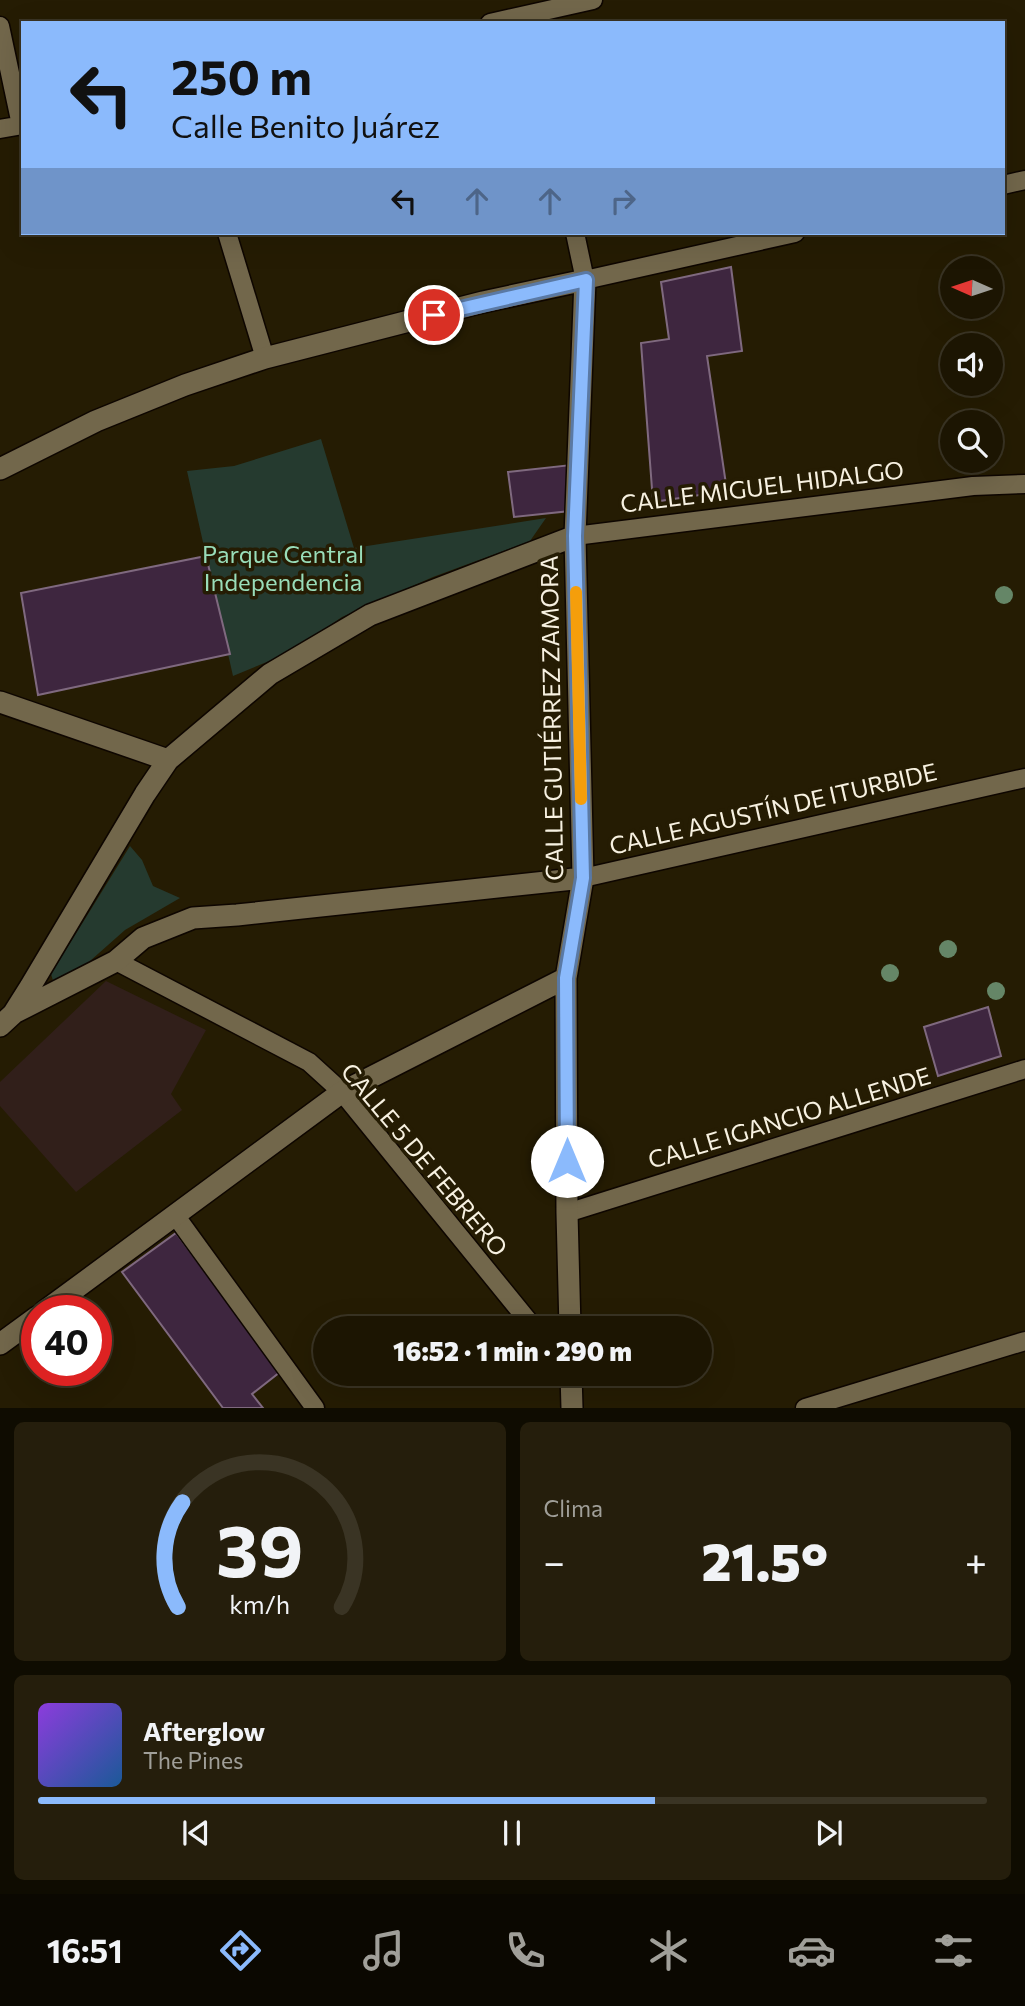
<!DOCTYPE html>
<html lang="es">
<head>
<meta charset="utf-8">
<style>
	:root { --surface:#1c1502; --page:#251e0c; --text:#f1f3f6; --muted:#a09f99; --line:#3a3424; --accent:#8bbafc }
	body { margin:0; font-family:Commissioner,sans-serif; background:var(--page); color:var(--text); height:100vh; display:flex; flex-direction:column; font-size:26px; white-space:nowrap }
	* { box-sizing:border-box; margin:0 }
	p { font-size:23px; color:var(--muted) }
	.icon { flex:none; width:38px; height:38px; fill:none; stroke:currentColor; stroke-width:2; stroke-linecap:round; stroke-linejoin:round }
	.map { position:relative; height:1408px; overflow:hidden }
	.sheet { display:flex; flex-direction:column; gap:14px; padding:14px; background:#0f0c01; flex:1 }
	.sheet>* { flex:none }
	.hud { position:absolute; left:21px; top:21px; width:984px; height:214px; border-radius:0px; box-shadow:0 7px 28px #0002,0 0 0 2px var(--line); background:#8bbafc; color:#111; overflow:hidden }
	.needle { width:46px; rotate:273deg }
	.tools { position:absolute; left:940px; top:256px; display:grid; gap:14px }
	.tools a { display:grid; place-items:center; width:63px; height:63px; border-radius:50%; background:var(--surface); box-shadow:0 7px 28px #0002,0 0 0 2px var(--line); font-size:35px }
	.speed { position:absolute; left:21px; top:1295px; display:flex; gap:14px; font-size:35px; font-weight:700; text-align:center }
	.speed>* { display:grid; place-content:center; width:91px; height:91px; border-radius:50%; background:var(--surface); box-shadow:0 7px 28px #0002,0 0 0 2px var(--line); line-height:1 }
	.speed .limit { border:10px solid #d22; background:#fff; color:#111 }
	.pin { position:absolute; display:grid; place-items:center; width:60px; height:60px; color:#fff; margin:-30px; border:4px solid #fff; border-radius:50%; box-shadow:0 2px 7px #0007 }
	.me { position:absolute; width:77px; margin:-38px; rotate:0deg; stroke-linejoin:round; filter:drop-shadow(0 0 5px #0008) }
	.turn { display:flex; align-items:center; gap:24px; height:147px; padding:0 35px; font-size:32px }
	.turn .icon { width:91px; height:91px; stroke-width:2.5 }
	.turn b { display:block; font-size:49px; line-height:60px }
	.lanes { display:flex; align-items:center; height:66px; padding:0 35px; background:#0003; justify-content:center; gap:35px; direction:ltr }
	.lanes .off { opacity:.35 }
	.big { font-size:52px; font-weight:800; line-height:1.1 }
	.sheet .tile { flex:1; display:flex; flex-direction:column; justify-content:center; gap:10px; min-width:0; padding:0 24px; border-radius:10px; background:var(--page) }
	.sheet .dial { align-items:center; gap:0 }
	.dial svg { height:182px; overflow:visible; fill:none; stroke:var(--line); stroke-width:7; stroke-linecap:round; text-anchor:middle }
	.dial text { fill:var(--text); stroke:none }
	.song { display:flex; align-items:center; gap:21px }
	.cover { width:84px; height:84px; border-radius:10px; background:linear-gradient(135deg,hsl(270 70% 55%),hsl(210 70% 35%)) }
	.played { height:7px; border-radius:4px; background:linear-gradient(90deg,var(--accent) 65%,var(--line) 65%) }
	.keys { display:flex; justify-content:space-around; direction:ltr }
	.heat { display:flex; justify-content:space-between; align-items:center; font-size:38px; direction:ltr }
	.sheet .tiles { flex:1; display:grid; gap:14px; grid-template-columns:1fr 1fr }
	.tile:last-child { grid-column:span 2 }
	.trip { position:absolute; left:313px; top:1316px; width:399px; height:70px; border-radius:35px; background:var(--surface); box-shadow:0 7px 28px #0002,0 0 0 2px var(--line); font-weight:800; line-height:70px; text-align:center }
	.tabs { display:flex; height:112px; justify-content:space-around; align-items:center; background:#0b0801; color:var(--muted) }
	.tabs .icon { width:49px; height:49px }
	.tabs .active { color:var(--accent) }
	.tabs b { font-size:32px; color:var(--text) }
	.map>svg:first-child { display:block }
</style>
</head>
<body>
<div class="map">
<svg width="1025" height="1408" viewBox="0 0 1025 1408">
	<rect width="100%" height="100%" fill="#251c03"/>
	<path fill="#311f1a" d="M106,981L206,1030L171,1094L182,1110L76,1192L0,1106V1082Z"/>
	<path fill="#253a2f" d="M321,439L354,548L546,518L530,541L433,577L342,617L291,652L233,676L187,471L234,466Z
		M130,846L142,860L153,886L180,898L125,930L64,984H54L51,974Z"/>
	<path fill="#3e263f" stroke="#7f697f" stroke-width="2" d="M731,267L742,351L707,356L727,491L653,502L641,343L669,339L661,282Z
		M571,465L570,511L514,517L508,472Z
		M206,556L230,654L38,695L21,593Z
		M988,1007L1001,1056L938,1076L924,1027Z
		M176,1233L280,1372L252,1394L263,1408H223L122,1272Z"/>
	<g fill="none" stroke-linecap="round" stroke-linejoin="round">
		<g stroke="#0e0600" stroke-width="21">
			<path id="street" d="M490,23L593,0
				M0,26L21,125
				M0,129L23,125
				M1003,185L1025,180
				M227,233L265,358
				M575,233L585,280L795,233
				M575,536L973,486L1025,484
				M583,878L1025,778
				M116,961L309,1062L342,1092L534,1328
				M567,1213L1025,1069
				M175,1215L315,1408
				M805,1408L1025,1341"/>
		</g>
		<g stroke="#0e0600" stroke-width="24">
			<path id="secondary" d="M0,469L96,421L185,385L265,358L483,302L585,280L575,536L583,878L566,978L567,1213L570,1328
				M0,702L168,760
				M14,1013L116,961L143,938L193,918L237,915L583,878
				M0,1026L13,1014L30,987L145,794L168,760L270,674L370,615L575,536
				M45,1311L342,1092L566,978
				M0,1344L37,1317
				M571,1374L572,1408"/>
		</g>
		<use href="#street" stroke="#72674b" stroke-width="18"/>
		<use href="#secondary" stroke="#72674b" stroke-width="21"/>
	</g>
	<g fill="#658667">
		<circle cx="1004" cy="595" r="9"/>
		<circle cx="948" cy="949" r="9"/>
		<circle cx="890" cy="973" r="9"/>
		<circle cx="996" cy="991" r="9"/>
	</g>
	<g fill="none" stroke-linecap="round" stroke-linejoin="round">
		<g stroke="#5a79a4" stroke-width="18">
			<path id="route" d="M434,315L586,280L575,536L583,878L566,978L567,1161"/>
		</g>
		<use href="#route" stroke="#8bbafc" stroke-width="12"/>
		<path stroke="#f59e0b" stroke-width="12" d="M576,592L581,799"/>
	</g>
	<g text-anchor="middle" dominant-baseline="central" stroke-width="7" stroke-linejoin="round" paint-order="stroke">
		<g font-size="24" fill="#f7f1e1" stroke="#251c03">
			<text transform="translate(762 486) rotate(-7)">CALLE MIGUEL HIDALGO</text>
			<text transform="translate(551 718) rotate(-91)">CALLE GUTIÉRREZ ZAMORA</text>
			<text transform="translate(773 808) rotate(-13)">CALLE AGUSTÍN DE ITURBIDE</text>
			<text transform="translate(789 1117) rotate(-17)">CALLE IGANCIO ALLENDE</text>
			<text transform="translate(425 1159) rotate(50)">CALLE 5 DE FEBRERO</text>
		</g>
		<g font-size="24" fill="#99ddb9" stroke="#251c03">
			<text x="283" y="553">Parque Central<tspan x="283" dy="28">Independencia</tspan></text>
		</g>
	</g>
</svg>
<div class="tools">
<a><svg class="needle" viewBox="-14 -14 28 28"><path d="M0-13l5 13h-10z" fill="#e53935"/><path d="M0 13l5-13h-10z" fill="#a09f99"/></svg></a>
<a><svg class="icon" aria-label="sound" viewBox="0 0 24 24"><path d="M4 9h4l5-4v14l-5-4H4zM17 9q2 3 0 6"/></svg></a>
<a><svg class="icon" aria-label="search" viewBox="0 0 24 24"><circle cx="10" cy="10" r="6"/><path d="M15 15l6 6"/></svg></a>
</div>
<div class="speed"><div class="limit">40</div></div>
<div class="pin" style="left:434px;top:315px;background:#d93025"><svg class="icon" aria-label="arrive" viewBox="0 0 24 24"><path d="M6 21V4h12l-3 4 3 4H6"/></svg></div>
<svg class="me" style="left:567px;top:1161px" viewBox="-20 -20 40 40"><circle r="19" fill="#fff"/><path d="M0-13L10 11 0 6-10 11z" fill="#8bbafc"/></svg>
<div class="trip">16:52 · 1 min · 290 m</div>
<div class="hud">
<div class="turn"><svg class="icon" aria-label="left" viewBox="0 0 24 24"><path d="M17 20v-9H6M10 6l-5 5 5 5"/></svg><div><b>250 m</b>Calle Benito Juárez</div></div>
<div class="lanes"><svg class="icon" aria-label="left" viewBox="0 0 24 24"><path d="M17 20v-9H6M10 6l-5 5 5 5"/></svg><svg class="icon off" aria-label="ahead" viewBox="0 0 24 24"><path d="M12 20V5M6 11l6-6 6 6"/></svg><svg class="icon off" aria-label="ahead" viewBox="0 0 24 24"><path d="M12 20V5M6 11l6-6 6 6"/></svg><svg class="icon off" aria-label="right" viewBox="0 0 24 24"><path d="M7 20v-9h11M14 6l5 5-5 5"/></svg></div>
</div>
</div>
<section class="sheet">
<div class="tiles">
<div class="tile dial"><svg viewBox="0 0 100 80">
<path d="M14 69A42 42 0 1 1 86 69"/>
<path d="M14 69A42 42 0 0 1 16 23" stroke="#8bbafc"/>
<text x="50" y="56" font-size="32" font-weight="700">39</text>
<text x="50" y="72" font-size="11">km/h</text>
</svg></div>
<div class="tile"><p>Clima</p>
<div class="heat"><a>−</a><b class="big">21.5°</b><a>+</a></div>
</div>
<div class="tile">
<div class="song"><i class="cover"></i><div><b>Afterglow</b><p>The Pines</p></div></div>
<div class="played"></div>
<div class="keys"><svg class="icon" aria-label="previous" viewBox="0 0 24 24"><path d="M18 5L8 12l10 7zM5 5v14"/></svg><svg class="icon" aria-label="pause" viewBox="0 0 24 24"><path d="M8 5v14M16 5v14"/></svg><svg class="icon" aria-label="next" viewBox="0 0 24 24"><path d="M6 5l10 7-10 7zM19 5v14"/></svg></div>
</div>
</div>
</section>
<nav class="tabs">
<b>16:51</b>
<svg class="icon active" aria-label="directions" viewBox="0 0 24 24"><path d="M12 3l9 9-9 9-9-9zM9 14v-3h6M13 9l2 2-2 2"/></svg>
<svg class="icon" aria-label="music" viewBox="0 0 24 24"><path d="M9 18V5l10-2v13"/><circle cx="6" cy="18" r="3"/><circle cx="16" cy="16" r="3"/></svg>
<svg class="icon" aria-label="phone" viewBox="0 0 24 24"><path d="M5 4h4l2 5-3 2q2 4 5 5l2-3 5 2v4C11 20 4 13 5 4z"/></svg>
<svg class="icon" aria-label="climate" viewBox="0 0 24 24"><path d="M12 3v18M4 7l16 10M4 17L20 7"/></svg>
<svg class="icon" aria-label="car" viewBox="0 0 24 24"><path d="M5 17H2v-5l4-1 3-4h7l3 4 3 1v5h-3M9 17h6M6 11h13"/><circle cx="7" cy="17" r="2"/><circle cx="17" cy="17" r="2"/></svg>
<svg class="icon" aria-label="filters" viewBox="0 0 24 24"><path d="M4 7h16M4 17h16"/><circle cx="9" cy="7" r="2"/><circle cx="15" cy="17" r="2"/></svg>
</nav>
</body>
</html>
